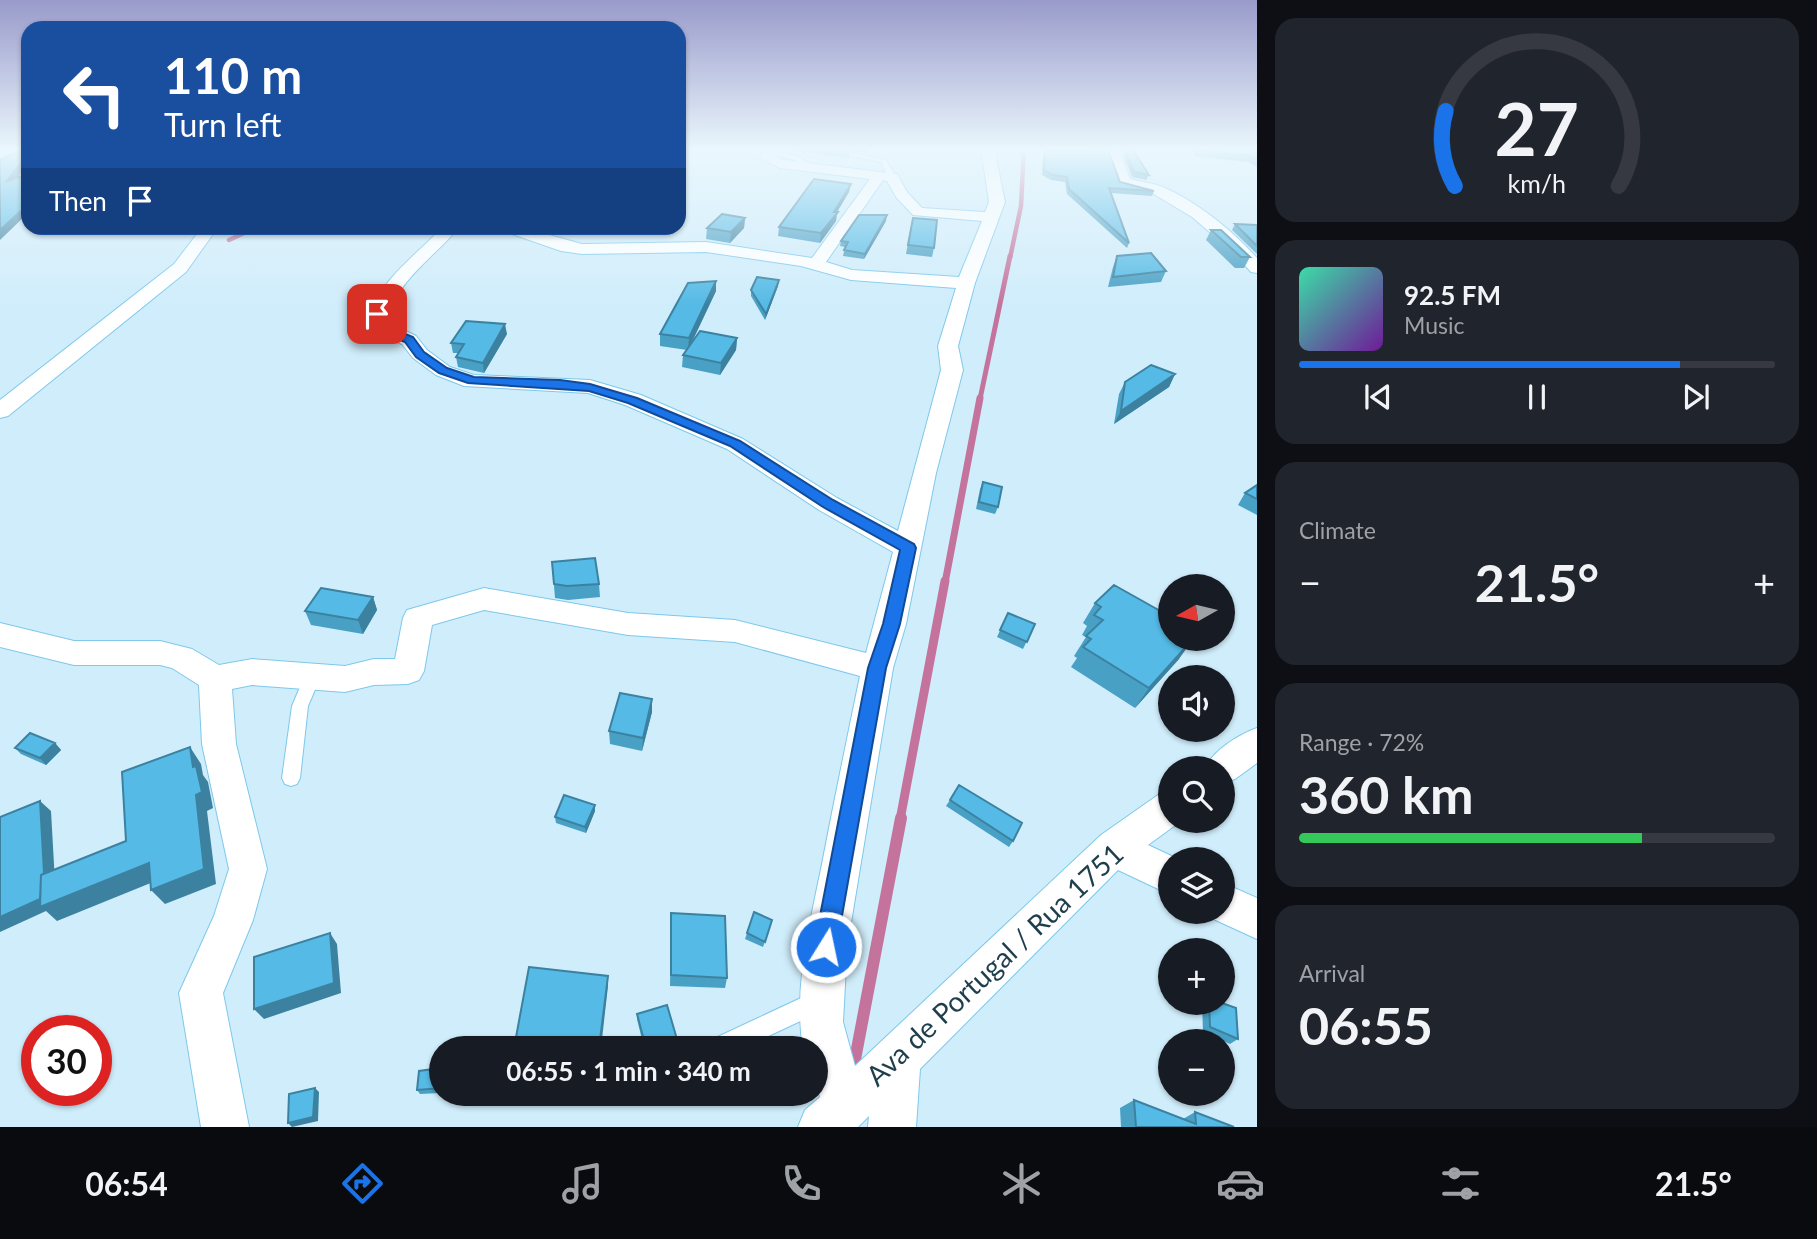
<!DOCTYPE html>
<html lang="en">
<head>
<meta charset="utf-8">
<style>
	:root { --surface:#171b24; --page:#20242c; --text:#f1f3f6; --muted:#9ea1a6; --line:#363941; --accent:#1a73e8 }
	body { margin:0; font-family:Lato,sans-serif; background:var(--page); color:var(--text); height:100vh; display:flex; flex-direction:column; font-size:26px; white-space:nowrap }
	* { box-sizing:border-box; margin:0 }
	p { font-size:23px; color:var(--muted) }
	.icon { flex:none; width:38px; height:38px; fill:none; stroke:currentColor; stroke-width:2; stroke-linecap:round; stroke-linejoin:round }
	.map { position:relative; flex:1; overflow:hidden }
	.drawer { display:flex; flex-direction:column; gap:18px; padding:18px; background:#0d0f14; width:560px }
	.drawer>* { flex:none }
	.banner { position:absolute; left:21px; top:21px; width:665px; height:214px; border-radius:21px; box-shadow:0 2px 5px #0004; background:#1a4fa0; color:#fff; overflow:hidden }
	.needle { width:46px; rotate:262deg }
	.fabs { position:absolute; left:1158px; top:574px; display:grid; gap:14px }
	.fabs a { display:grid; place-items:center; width:77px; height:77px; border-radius:50%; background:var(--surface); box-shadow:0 2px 5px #0004; font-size:35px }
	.speed { position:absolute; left:21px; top:1015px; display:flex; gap:14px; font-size:35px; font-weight:700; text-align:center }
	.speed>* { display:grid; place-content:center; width:91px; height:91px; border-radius:50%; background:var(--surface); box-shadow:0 2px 5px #0004; line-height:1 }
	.speed .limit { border:10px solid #d22; background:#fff; color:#111 }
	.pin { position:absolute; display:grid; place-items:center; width:60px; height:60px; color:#fff; margin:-30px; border-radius:14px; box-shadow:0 4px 10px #0006 }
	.me { position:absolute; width:77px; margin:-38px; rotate:10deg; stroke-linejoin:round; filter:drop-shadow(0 0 5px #0008) }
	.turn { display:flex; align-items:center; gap:24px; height:147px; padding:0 28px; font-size:32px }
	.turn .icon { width:91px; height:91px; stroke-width:2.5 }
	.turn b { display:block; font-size:49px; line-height:60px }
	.then { display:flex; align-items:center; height:66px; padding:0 28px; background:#0003; gap:14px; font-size:26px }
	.big { font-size:52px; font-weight:700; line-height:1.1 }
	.drawer .card { flex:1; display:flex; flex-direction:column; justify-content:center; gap:10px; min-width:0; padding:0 24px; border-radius:21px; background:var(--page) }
	.drawer .dial { align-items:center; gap:0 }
	.dial svg { height:182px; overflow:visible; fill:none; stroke:var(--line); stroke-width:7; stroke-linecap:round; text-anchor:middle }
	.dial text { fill:var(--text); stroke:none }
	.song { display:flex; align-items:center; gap:21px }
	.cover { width:84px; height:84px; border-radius:10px; background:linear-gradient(135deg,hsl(160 70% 55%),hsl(280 70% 35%)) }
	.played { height:7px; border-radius:4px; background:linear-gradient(90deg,var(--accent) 80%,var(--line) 80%) }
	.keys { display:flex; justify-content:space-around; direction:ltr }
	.heat { display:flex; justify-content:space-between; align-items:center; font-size:38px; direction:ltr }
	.charge { height:10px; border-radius:5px; background:linear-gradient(90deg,#34c759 72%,var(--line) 0) }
	.trip { position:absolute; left:429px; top:1036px; width:399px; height:70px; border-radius:35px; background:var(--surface); box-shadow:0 2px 5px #0004; font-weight:700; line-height:70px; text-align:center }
	.tab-bar { display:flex; height:112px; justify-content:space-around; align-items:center; background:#090b0e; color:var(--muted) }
	.tab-bar .icon { width:49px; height:49px }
	.tab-bar .selected { color:var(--accent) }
	.tab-bar b { font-size:32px; color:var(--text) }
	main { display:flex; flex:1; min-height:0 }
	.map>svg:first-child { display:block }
</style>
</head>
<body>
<main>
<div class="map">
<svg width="1257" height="1127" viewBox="0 0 1257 1127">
	<rect width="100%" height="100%" fill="#d0edfb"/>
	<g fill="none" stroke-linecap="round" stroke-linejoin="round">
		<path stroke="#c4749c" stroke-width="4.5" d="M229,240L255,228
			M1010,258L1021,206L1024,148"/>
		<path stroke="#c4749c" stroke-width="5" d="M980,399L1010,256"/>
		<path stroke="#c4749c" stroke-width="7" d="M945,583L980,398"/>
		<path stroke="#c4749c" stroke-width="9" d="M900,820L945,581"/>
		<path stroke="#c4749c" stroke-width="12" d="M853,1070L901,818"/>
		<g stroke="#7dc8eb" stroke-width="2">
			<path id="service" d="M769,150L799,157L818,168L813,169L795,160L767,153Z
				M840,150L886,160L896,177L889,179L881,162L838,153Z
				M312,672L318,673L320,678L308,706L300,778L297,784L291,786L285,784L282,778L292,706L306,673Z
				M816,991L824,994L827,1002L824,1010L743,1048H708L711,1040Z"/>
		</g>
		<g stroke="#7dc8eb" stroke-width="2">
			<path id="minor" d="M765,148H777L774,156L783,160L897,174L907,192L922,208L985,212L989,202L981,148H994L1005,202L975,283L958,346L963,370L936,473L906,624L893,668L847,947L843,1022L855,1066L1101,835L1158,795L1171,790V821H1181L1148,845L1178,859H1171V895L1118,870L920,1069L916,1127H868L869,1116L858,1127H798L805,1110L820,1097L816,1083V1048H803C793,987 810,924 822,864C834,801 847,739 860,676L735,642L628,635L484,610L432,625L424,671L419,680L408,684L374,685L345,692L252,685L232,689L236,744L267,869L253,920L223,993L249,1127H201L179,993L214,916L229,869L202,744L199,685L172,668L160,665H74L0,647V623L74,641H160L192,649L219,665L252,659L345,666L374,659H395L403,618L407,610L484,588L628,613L735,620L866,653L893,552L819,510L727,449L625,405L588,393L464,386L436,375L413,358L402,344L377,333L367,323C377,282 414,257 442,228H524L582,244L706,242L812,258L870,179L780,168L760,158ZM883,180L887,181L896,197L913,215L982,221L959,277L852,270L826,262ZM454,233H509L561,251L582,254L706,252L801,266L851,280L956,288L938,346L941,370L898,531L837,498L743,439L641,395L590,380L474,375L450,367L427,350L416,336L387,322C394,284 430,260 454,233Z
				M1106,148H1118L1130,179C1141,182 1153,183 1163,187C1197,202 1232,230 1257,258V273L1251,272L1234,253L1192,217L1152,193L1119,185Z
				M197,228H213V234L186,272L8,416L0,418V400L174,264L197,234Z
				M1257,728V763L1235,779L1223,783V768H1205C1214,750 1238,735 1257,728Z
				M1223,883L1257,898V939L1209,917L1207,912H1223Z"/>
		</g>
		<use href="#service" fill="#fff" fill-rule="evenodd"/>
		<use href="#minor" fill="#fff" fill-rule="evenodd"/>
	</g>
	<path fill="#49a0c5" d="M779,148H874L864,153L850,150L849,158L779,149Z
		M1192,148H1257V167L1248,162L1195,156Z
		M1125,150L1149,175L1146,180L1132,177L1123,155Z
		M1045,151L1120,182L1154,191L1152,196L1111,193L1129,243L1127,248L1067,194L1065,182L1051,180L1042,175L1043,156Z
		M849,192L837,212L836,221L820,243L778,236L779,227Z
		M745,218L744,228L730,243L706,239L707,228Z
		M886,221L864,259L843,256L845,247L840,246L841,241Z
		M1235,224L1257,225V254L1232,230Z
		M911,226L934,248L932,257L906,254Z
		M1211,230L1250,257L1244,268H1235L1206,240Z
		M1117,256L1166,271L1161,282L1108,287L1113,267Z
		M716,281V291L692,342L737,338L736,350L720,375L682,367L683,355L687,350L660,346V334Z
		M778,286L765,320L751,296V290Z
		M507,334L484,373L458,367L456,357L458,353H453L451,343Z
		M1175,374L1169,387L1114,424L1119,394L1125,382Z
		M983,482L998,507L995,514L976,509L980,489Z
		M1257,485V515L1238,505L1245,493Z
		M552,562L599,584L600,597L568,600L555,598Z
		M373,597L377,610L363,634L311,625L305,611Z
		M1095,603L1179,659L1135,708L1071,667L1077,658L1074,656L1086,637L1082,635L1087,626L1083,623Z
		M1008,613L1035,624L1023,649L997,637Z
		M652,699V712L642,751L610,744L609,731Z
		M55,743L61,750L46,765L21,754L15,748Z
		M950,800L1013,841L1009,847L946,806Z
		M595,805V811L586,833L556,823L555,817Z
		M671,913L727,978L725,988L670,986Z
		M772,920L763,947L745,939L747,933Z
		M1202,1003H1222L1238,1039L1230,1044L1203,1032Z
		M637,1014L679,1048H644L637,1019Z
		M441,1068V1093L420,1094L417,1090Z
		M1134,1100L1183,1119L1195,1112L1234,1127H1121L1120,1108Z"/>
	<path fill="#3c82a0" d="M865,148H874L864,153Z
		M28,154V163L10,187L7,181Z
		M851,184L849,192L837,212L836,221L820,243L821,233Z
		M24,208L27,214L0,240V230Z
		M887,215L886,221L864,259L865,254Z
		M745,218L744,228L730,243L731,232Z
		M779,280L778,286L765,320L766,314Z
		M716,281V291L688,350L689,338Z
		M505,324L507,334L484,373L483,363Z
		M737,338L736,350L720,375L721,363Z
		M1175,374L1169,387L1114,424L1121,411Z
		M373,597L377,610L363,634L358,620Z
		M1193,639L1179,659L1135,708L1149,688Z
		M652,699V712L642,751L643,738Z
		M55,743L61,750L46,765L40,758Z
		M190,747L201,764L203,775L208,782L213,808L207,811L216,884L165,904L151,890L193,767Z
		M40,801L51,811L56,900L149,863L163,878L57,921L46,911L0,932V917Z
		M595,805V811L586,833L585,827Z
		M330,933L337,944L341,993L264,1019L254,1009Z
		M608,976V986L601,1048H599Z
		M315,1088L319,1092L318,1121L292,1127L288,1123Z"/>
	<path fill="#55bae5" stroke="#3c82a0" stroke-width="2" d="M25,148H28V154L7,181L28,174V208H24L0,230V160Z
		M1197,148H1257V160L1250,156L1198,150Z
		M1108,150L1120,182L1154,191L1109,188L1129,243L1069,189L1067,177L1053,175L1044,170L1045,151Z
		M1125,150H1133L1149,175L1134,172Z
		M814,179L851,184L834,212H838L821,233L779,227Z
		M722,214L745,218L731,232L707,228Z
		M859,215H887L865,254L844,250L848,242L841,241Z
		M913,218L937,220L934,248L908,245Z
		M1235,224L1257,225V246Z
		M1211,230H1221L1250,257H1241Z
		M1151,253L1166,271L1113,277L1117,256Z
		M757,277L779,280L766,314L751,290Z
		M716,281L689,338L660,334L688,283Z
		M466,321L505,324L483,363L456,357L464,344L451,343Z
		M700,331L737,338L721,363L683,355Z
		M1151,365L1175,374L1121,411L1125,382Z
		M983,482L1002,487L998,507L979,502Z
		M1257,485V499L1245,493Z
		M595,558L599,584L567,586L554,584L552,562Z
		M1114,585L1171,617V639H1193L1149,688L1083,647L1091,639L1086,636L1103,620L1094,615L1101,607L1095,603Z
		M321,588L373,597L358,620L305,611Z
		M1008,613L1035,624L1027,642L1000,630Z
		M620,693L652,699L643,738L609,731Z
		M30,733L55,743L40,758L15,748Z
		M190,747L193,767L196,766L202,792L196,795L204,869L151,890L149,863L40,907L41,875L126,841L122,772Z
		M959,785L1022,823L1013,841L950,800Z
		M564,795L595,805L585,827L555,817Z
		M40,801L44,873L41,875L40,899L0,917V817Z
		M754,912L772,920L765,942L747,933Z
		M671,913L725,916L727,978L671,975Z
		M330,933L334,983L254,1009V957Z
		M529,967L608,976L599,1048H514Z
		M1209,1003H1222L1236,1008L1238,1039L1210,1027Z
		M667,1005L679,1046L673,1048H646L637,1014Z
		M441,1068V1088L417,1090L419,1071Z
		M315,1088L313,1117L288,1123L289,1094Z
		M1134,1100L1196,1124L1195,1112L1234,1127H1136Z"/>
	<linearGradient id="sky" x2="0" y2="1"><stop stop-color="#999aca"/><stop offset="0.49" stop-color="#eaf7fd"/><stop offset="1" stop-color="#eaf7fd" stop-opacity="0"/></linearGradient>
	<rect width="1257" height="305" fill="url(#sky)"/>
	<path fill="#1a73e8" stroke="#114b97" stroke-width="2" d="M374,311H381L383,322L388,327L413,337L424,352L447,368L474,377L560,380L590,384L637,398L740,441L833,500L914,544L916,548L900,624L886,668L835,955L826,959L818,955L814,947L868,668L883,624L900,550L823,507L730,446L628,403L589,391L468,383L439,373L416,357L405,342L380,331L373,325Z"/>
	<g text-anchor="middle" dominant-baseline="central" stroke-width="5" stroke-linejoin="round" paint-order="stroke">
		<g font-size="28" fill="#1e3e4c" stroke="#fff">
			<text transform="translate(994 964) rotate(-43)">Ava de Portugal / Rua 1751</text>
		</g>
	</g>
</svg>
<div class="fabs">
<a><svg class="needle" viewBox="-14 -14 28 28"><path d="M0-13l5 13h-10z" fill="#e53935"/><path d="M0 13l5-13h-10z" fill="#9ea1a6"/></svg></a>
<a><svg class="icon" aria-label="sound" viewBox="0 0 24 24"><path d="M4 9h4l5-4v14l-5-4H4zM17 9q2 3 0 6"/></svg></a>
<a><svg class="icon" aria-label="search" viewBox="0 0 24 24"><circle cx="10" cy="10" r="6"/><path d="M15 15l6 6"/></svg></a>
<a><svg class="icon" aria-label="layers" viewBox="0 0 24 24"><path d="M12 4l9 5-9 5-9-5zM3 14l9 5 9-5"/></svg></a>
<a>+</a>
<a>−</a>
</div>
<div class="speed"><div class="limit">30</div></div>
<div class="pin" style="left:377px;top:314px;background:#d93025"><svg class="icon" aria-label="arrive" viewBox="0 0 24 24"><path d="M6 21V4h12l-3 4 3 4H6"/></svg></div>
<svg class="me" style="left:826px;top:947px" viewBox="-20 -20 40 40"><circle r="17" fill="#1a73e8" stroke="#fff" stroke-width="3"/><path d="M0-11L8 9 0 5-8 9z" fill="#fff"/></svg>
<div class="trip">06:55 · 1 min · 340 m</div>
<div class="banner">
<div class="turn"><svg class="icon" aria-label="left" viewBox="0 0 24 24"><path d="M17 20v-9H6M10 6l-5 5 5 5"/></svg><div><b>110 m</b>Turn left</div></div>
<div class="then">Then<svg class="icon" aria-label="arrive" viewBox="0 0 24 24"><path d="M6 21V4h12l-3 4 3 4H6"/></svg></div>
</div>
</div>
<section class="drawer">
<div class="card dial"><svg viewBox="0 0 100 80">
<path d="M14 69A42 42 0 1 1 86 69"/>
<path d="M14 69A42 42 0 0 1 10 36" stroke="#1a73e8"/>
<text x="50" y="56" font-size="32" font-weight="700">27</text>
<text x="50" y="72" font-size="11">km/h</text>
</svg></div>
<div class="card">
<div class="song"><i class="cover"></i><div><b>92.5 FM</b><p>Music</p></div></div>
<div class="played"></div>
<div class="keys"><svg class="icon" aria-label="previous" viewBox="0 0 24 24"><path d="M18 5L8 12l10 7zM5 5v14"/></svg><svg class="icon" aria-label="pause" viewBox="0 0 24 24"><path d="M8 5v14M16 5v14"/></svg><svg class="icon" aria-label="next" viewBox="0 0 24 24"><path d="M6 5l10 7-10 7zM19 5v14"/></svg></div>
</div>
<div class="card"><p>Climate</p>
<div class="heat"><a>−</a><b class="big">21.5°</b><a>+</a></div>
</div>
<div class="card"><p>Range · 72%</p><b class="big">360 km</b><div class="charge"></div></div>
<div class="card"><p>Arrival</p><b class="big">06:55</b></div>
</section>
</main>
<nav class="tab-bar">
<b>06:54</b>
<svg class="icon selected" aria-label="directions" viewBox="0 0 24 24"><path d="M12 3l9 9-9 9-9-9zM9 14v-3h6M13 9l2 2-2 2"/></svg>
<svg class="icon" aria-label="music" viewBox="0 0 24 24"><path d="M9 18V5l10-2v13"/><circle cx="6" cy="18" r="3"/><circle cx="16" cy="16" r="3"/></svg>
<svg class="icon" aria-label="phone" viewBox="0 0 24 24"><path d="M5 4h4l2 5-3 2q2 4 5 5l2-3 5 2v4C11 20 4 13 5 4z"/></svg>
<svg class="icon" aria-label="climate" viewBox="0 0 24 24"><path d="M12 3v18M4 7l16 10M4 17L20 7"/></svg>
<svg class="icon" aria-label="car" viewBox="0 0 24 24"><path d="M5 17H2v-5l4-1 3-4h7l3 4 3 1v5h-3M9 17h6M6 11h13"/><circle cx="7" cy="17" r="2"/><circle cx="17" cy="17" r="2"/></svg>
<svg class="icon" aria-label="filters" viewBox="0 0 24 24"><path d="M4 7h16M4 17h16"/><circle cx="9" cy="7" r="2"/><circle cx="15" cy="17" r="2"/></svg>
<b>21.5°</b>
</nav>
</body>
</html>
